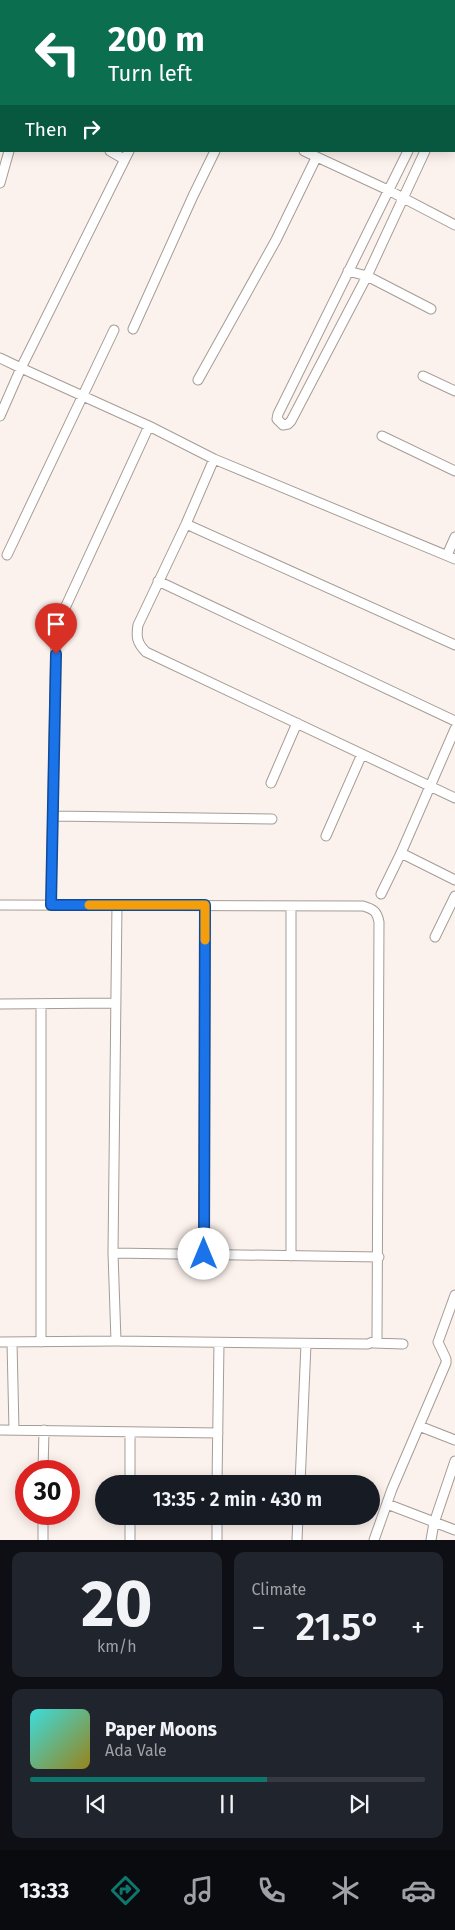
<!DOCTYPE html>
<html lang="en">
<head>
<meta charset="utf-8">
<style>
	:root { --surface:#171b24; --page:#20242c; --text:#f1f3f6; --muted:#9ea1a6; --line:#363941; --accent:#0f766e }
	body { margin:0; font-family:"Fira Sans",sans-serif; background:var(--page); color:var(--text); height:100vh; display:flex; flex-direction:column; font-size:19px; white-space:nowrap }
	* { box-sizing:border-box; margin:0 }
	p { font-size:16px; color:var(--muted) }
	.icon { flex:none; width:28px; height:28px; fill:none; stroke:currentColor; stroke-width:2; stroke-linecap:round; stroke-linejoin:round }
	.map { position:relative; height:1540px; overflow:hidden }
	.panel { display:flex; flex-direction:column; gap:12px; padding:12px; background:#0d0f14; flex:1 }
	.panel>* { flex:none }
	.banner { position:absolute; left:0px; top:0px; width:455px; height:152px; box-shadow:0 2px 12px #0003; background:#0b6e4f; color:#fff; overflow:hidden }
	.speed { position:absolute; left:15px; top:1460px; display:flex; gap:10px; font-size:25px; font-weight:700; text-align:center }
	.speed>* { display:grid; place-content:center; width:65px; height:65px; border-radius:50%; background:var(--surface); box-shadow:0 2px 12px #0003; line-height:1 }
	.speed .limit { border:8px solid #d22; background:#fff; color:#111 }
	.pin { position:absolute; display:grid; place-items:center; width:42px; height:42px; color:#fff; margin:-51px -21px; border-radius:50% 50% 50% 0; rotate:-45deg; box-shadow:0 0 5px #0007 }
	.pin .icon { rotate:45deg }
	.me { position:absolute; width:55px; margin:-28px; rotate:0deg; stroke-linejoin:round; filter:drop-shadow(0 0 4px #0008) }
	.turn { display:flex; align-items:center; gap:18px; height:105px; padding:0 25px; font-size:22px }
	.turn .icon { width:65px; height:65px; stroke-width:2.5 }
	.turn b { display:block; font-size:35px; line-height:42px }
	.then { display:flex; align-items:center; height:48px; padding:0 25px; background:#0003; gap:10px; font-size:19px }
	.big { font-size:38px; font-weight:600; line-height:1.1 }
	.panel .widget { flex:1; display:flex; flex-direction:column; justify-content:center; gap:8px; min-width:0; padding:0 18px; border-radius:10px; background:var(--page) }
	.panel .dial { align-items:center; gap:0 }
	.dial b { font-size:65px; line-height:1 }
	.song { display:flex; align-items:center; gap:15px }
	.cover { width:60px; height:60px; border-radius:8px; background:linear-gradient(135deg,hsl(180 70% 55%),hsl(50 70% 35%)) }
	.played { height:5px; border-radius:2px; background:linear-gradient(90deg,var(--accent) 60%,var(--line) 60%) }
	.keys { display:flex; justify-content:space-around; direction:ltr }
	.heat { display:flex; justify-content:space-between; align-items:center; font-size:28px; direction:ltr }
	.panel .tiles { flex:1; display:grid; gap:12px; grid-template-columns:1fr 1fr }
	.widget:last-child { grid-column:span 2 }
	.trip { position:absolute; left:95px; top:1475px; width:285px; height:50px; border-radius:25px; background:var(--surface); box-shadow:0 2px 12px #0003; font-weight:600; line-height:50px; text-align:center }
	.tabs { display:flex; height:80px; justify-content:space-around; align-items:center; background:#090b0e; color:var(--muted) }
	.tabs .icon { width:35px; height:35px }
	.tabs .active { color:var(--accent) }
	.tabs b { font-size:22px; color:var(--text) }
	.map>svg:first-child { display:block }
</style>
</head>
<body>
<div class="map">
<svg width="455" height="1540" viewBox="0 0 455 1540">
	<rect width="100%" height="100%" fill="#fcf2ed"/>
	<g fill="none" stroke-linecap="round" stroke-linejoin="round">
		<g stroke="#a59c97" stroke-width="11">
			<path id="street" d="M52,1L53,0
				M127,1V0
				M207,1L208,0
				M293,1L294,0
				M388,1L389,0
				M454,61L455,59
				M454,94L455,92
				M0,108L1,109
				M454,132L455,133
				M110,151L124,159
				M129,151L21,368L149,426L214,459L455,559
				M304,151L388,190L455,225
				M408,151L278,414L277,419L283,425L288,424L291,421L367,276L425,151
				M0,183L9,151
				M348,271L367,276L431,309
				M133,329L193,196L215,151
				M0,358L21,368L0,416
				M423,376L455,391
				M198,380L276,240L316,158
				M382,436L455,471
				M214,459L186,524L138,625C136,637 137,643 146,652L455,798
				M186,524L455,645
				M7,555L114,330
				M447,555L455,537
				M158,581L455,721
				M65,608L149,426
				M455,729L401,853L455,880
				M271,783L297,723
				M53,816L272,819
				M326,836L362,754
				M381,894L401,853
				M0,905L363,906C373,909 377,911 379,922L377,1340L368,1344L116,1341L0,1342
				M51,905L56,636
				M435,937L455,896
				M0,1004L116,1003
				M113,1253L379,1257
				M204,1254L205,905
				M291,1256V906
				M116,1341L113,1253L117,905
				M12,1342L14,1430
				M41,1342V1004
				M373,1343L403,1344
				M419,1426L455,1440
				M0,1430L218,1433
				M43,1471L44,1430
				M130,1484V1432
				M217,1484L219,1343
				M300,1484L306,1344
				M387,1504L455,1530
				M43,1540V1514
				M130,1540V1516
				M217,1540V1516
				M297,1540L298,1516
				M374,1540L392,1489L446,1363V1359L438,1342L455,1295
				M431,1540L434,1523L455,1461"/>
		</g>
		<use href="#street" stroke="#fff" stroke-width="9"/>
	</g>
	<g fill="none" stroke-linecap="round" stroke-linejoin="round">
		<g stroke="#114b97" stroke-width="12">
			<path id="route" d="M56,654L51,905H205L204,1254"/>
		</g>
		<use href="#route" stroke="#1a73e8" stroke-width="9"/>
		<path stroke="#f59e0b" stroke-width="9" d="M89,905H205V940"/>
	</g>
</svg>
<div class="speed"><div class="limit">30</div></div>
<div class="pin" style="left:56px;top:654px;background:#d93025"><svg class="icon" aria-label="arrive" viewBox="0 0 24 24"><path d="M6 21V4h12l-3 4 3 4H6"/></svg></div>
<svg class="me" style="left:204px;top:1254px" viewBox="-20 -20 40 40"><circle r="19" fill="#fff"/><path d="M0-13L10 11 0 6-10 11z" fill="#1a73e8"/></svg>
<div class="trip">13:35 · 2 min · 430 m</div>
<div class="banner">
<div class="turn"><svg class="icon" aria-label="left" viewBox="0 0 24 24"><path d="M17 20v-9H6M10 6l-5 5 5 5"/></svg><div><b>200 m</b>Turn left</div></div>
<div class="then">Then<svg class="icon" aria-label="right" viewBox="0 0 24 24"><path d="M7 20v-9h11M14 6l5 5-5 5"/></svg></div>
</div>
</div>
<section class="panel">
<div class="tiles">
<div class="widget dial"><b>20</b><p>km/h</p></div>
<div class="widget"><p>Climate</p>
<div class="heat"><a>−</a><b class="big">21.5°</b><a>+</a></div>
</div>
<div class="widget">
<div class="song"><i class="cover"></i><div><b>Paper Moons</b><p>Ada Vale</p></div></div>
<div class="played"></div>
<div class="keys"><svg class="icon" aria-label="previous" viewBox="0 0 24 24"><path d="M18 5L8 12l10 7zM5 5v14"/></svg><svg class="icon" aria-label="pause" viewBox="0 0 24 24"><path d="M8 5v14M16 5v14"/></svg><svg class="icon" aria-label="next" viewBox="0 0 24 24"><path d="M6 5l10 7-10 7zM19 5v14"/></svg></div>
</div>
</div>
</section>
<nav class="tabs">
<b>13:33</b>
<svg class="icon active" aria-label="directions" viewBox="0 0 24 24"><path d="M12 3l9 9-9 9-9-9zM9 14v-3h6M13 9l2 2-2 2"/></svg>
<svg class="icon" aria-label="music" viewBox="0 0 24 24"><path d="M9 18V5l10-2v13"/><circle cx="6" cy="18" r="3"/><circle cx="16" cy="16" r="3"/></svg>
<svg class="icon" aria-label="phone" viewBox="0 0 24 24"><path d="M5 4h4l2 5-3 2q2 4 5 5l2-3 5 2v4C11 20 4 13 5 4z"/></svg>
<svg class="icon" aria-label="climate" viewBox="0 0 24 24"><path d="M12 3v18M4 7l16 10M4 17L20 7"/></svg>
<svg class="icon" aria-label="car" viewBox="0 0 24 24"><path d="M5 17H2v-5l4-1 3-4h7l3 4 3 1v5h-3M9 17h6M6 11h13"/><circle cx="7" cy="17" r="2"/><circle cx="17" cy="17" r="2"/></svg>
</nav>
</body>
</html>
